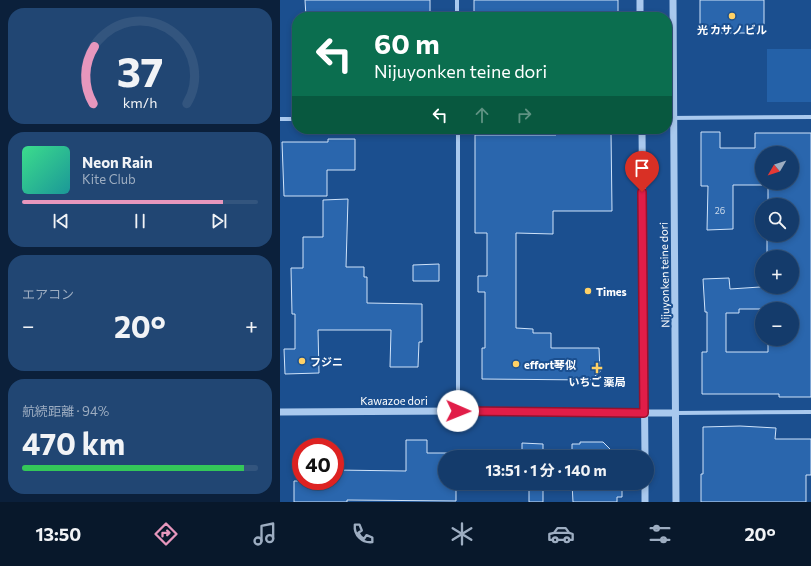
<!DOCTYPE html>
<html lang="ja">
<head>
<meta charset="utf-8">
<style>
	:root { --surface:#143b6b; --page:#214673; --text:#f1f3f6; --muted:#9dadc1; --line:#33557e; --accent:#e797bd }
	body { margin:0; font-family:Commissioner,"Noto Sans JP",sans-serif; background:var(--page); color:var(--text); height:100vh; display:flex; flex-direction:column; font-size:15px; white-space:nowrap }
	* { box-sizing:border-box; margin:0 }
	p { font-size:13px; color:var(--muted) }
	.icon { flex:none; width:22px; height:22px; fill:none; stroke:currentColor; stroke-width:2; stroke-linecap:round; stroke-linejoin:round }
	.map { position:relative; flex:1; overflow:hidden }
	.side { display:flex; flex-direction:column; gap:8px; padding:8px; background:#0b203b; width:280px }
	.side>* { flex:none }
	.banner { position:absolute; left:12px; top:12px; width:380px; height:122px; border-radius:16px; box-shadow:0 2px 6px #0003,0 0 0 1px var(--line); background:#0b6e4f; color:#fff; overflow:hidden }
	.needle { width:26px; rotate:231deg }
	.buttons { position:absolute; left:475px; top:146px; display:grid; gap:8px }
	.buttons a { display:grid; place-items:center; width:44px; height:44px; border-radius:50%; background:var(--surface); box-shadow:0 2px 6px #0003,0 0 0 1px var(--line); font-size:20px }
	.speed { position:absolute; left:12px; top:438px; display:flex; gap:8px; font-size:20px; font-weight:700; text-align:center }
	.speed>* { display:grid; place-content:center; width:52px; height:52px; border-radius:50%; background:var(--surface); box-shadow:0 2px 6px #0003,0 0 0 1px var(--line); line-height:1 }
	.speed .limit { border:6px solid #d22; background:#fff; color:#111 }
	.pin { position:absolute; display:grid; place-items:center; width:34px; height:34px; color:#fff; margin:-41px -17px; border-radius:50% 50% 50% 0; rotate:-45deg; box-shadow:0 0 4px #0007 }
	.pin .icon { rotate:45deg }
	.me { position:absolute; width:44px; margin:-22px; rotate:91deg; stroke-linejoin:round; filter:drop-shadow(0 0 3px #0008) }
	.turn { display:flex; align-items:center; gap:14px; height:84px; padding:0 16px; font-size:18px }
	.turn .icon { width:52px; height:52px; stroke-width:2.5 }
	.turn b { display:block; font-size:28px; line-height:34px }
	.lanes { display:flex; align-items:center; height:38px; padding:0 16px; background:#0003; justify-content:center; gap:20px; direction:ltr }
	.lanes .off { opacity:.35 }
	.big { font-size:30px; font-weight:700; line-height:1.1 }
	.side .widget { flex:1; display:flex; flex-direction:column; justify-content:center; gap:6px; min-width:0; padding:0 14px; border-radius:16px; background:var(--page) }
	.side .dial { align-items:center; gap:0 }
	.dial svg { height:104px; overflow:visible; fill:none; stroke:var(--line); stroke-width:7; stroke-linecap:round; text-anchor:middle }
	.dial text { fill:var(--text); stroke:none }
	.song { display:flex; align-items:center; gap:12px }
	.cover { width:48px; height:48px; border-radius:6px; background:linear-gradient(135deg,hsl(150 70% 55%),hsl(180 70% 35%)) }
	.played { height:4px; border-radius:2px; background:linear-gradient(90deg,var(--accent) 85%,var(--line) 85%) }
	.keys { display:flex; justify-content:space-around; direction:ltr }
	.heat { display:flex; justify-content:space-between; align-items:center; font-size:22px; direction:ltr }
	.charge { height:6px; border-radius:3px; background:linear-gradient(90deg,#34c759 94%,var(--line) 0) }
	.trip { position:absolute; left:158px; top:450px; width:216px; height:40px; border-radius:20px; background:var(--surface); box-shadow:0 2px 6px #0003,0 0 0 1px var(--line); font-weight:700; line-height:40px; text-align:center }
	.menu { display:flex; height:64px; justify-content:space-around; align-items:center; background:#08182b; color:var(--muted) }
	.menu .icon { width:28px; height:28px }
	.menu .on { color:var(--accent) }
	.menu b { font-size:18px; color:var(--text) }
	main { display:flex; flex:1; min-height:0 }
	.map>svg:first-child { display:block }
</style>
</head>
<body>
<main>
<section class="side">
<div class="widget dial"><svg viewBox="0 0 100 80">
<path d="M14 69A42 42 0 1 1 86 69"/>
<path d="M14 69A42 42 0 0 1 15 25" stroke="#e797bd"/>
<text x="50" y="56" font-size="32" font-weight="700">37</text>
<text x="50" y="72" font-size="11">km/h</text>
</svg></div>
<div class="widget">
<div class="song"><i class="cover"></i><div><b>Neon Rain</b><p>Kite Club</p></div></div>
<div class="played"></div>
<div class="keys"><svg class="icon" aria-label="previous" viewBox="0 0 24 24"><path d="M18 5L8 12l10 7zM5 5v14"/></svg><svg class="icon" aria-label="pause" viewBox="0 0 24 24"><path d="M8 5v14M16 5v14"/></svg><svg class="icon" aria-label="next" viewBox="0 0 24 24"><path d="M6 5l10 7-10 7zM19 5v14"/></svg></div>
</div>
<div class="widget"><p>エアコン</p>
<div class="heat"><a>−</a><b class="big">20°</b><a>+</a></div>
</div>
<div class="widget"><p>航続距離 · 94%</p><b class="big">470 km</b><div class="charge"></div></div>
</section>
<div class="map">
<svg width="531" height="502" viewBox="0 0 531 502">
	<rect width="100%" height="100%" fill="#1b4f8f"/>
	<path fill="#2461a8" d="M487,49H531V102H487Z"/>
	<path fill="#2a66ad" stroke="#cfe3fa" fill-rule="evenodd" d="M25,0H150V17H26Z
		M194,0H338V17H194Z
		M420,0H484V33H420Z
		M331,132L332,211H273V234L236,233V328L253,329V333H271V348H319L320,372L310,380L202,379V348H205V292H198V276H207V233H195V135H276V133Z
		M421,132H440V148H475V133H531V397H499V394H422V352H427V312H425L423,279L449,278L450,289L480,287H512V257H487V236H512V205H488V183H512V153H482V185H453V229L427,230L428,186H421ZM459,309H512V339H488V352H446V313H459Z
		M48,139H75V170H47V196H4L2,142H48Z
		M68,199L66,267H84V277H87V303L142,304V342H139L138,367H110L111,330H38L39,373L5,374L4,349H15V314H12L11,268H23V237H43V200Z
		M159,264V281H133V265Z
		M460,426L496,428L495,439H531V475H526V502H421V474H423V427Z
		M126,440H147V453H172V457H165V483H176V501L67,500V502H14V481H55V470L126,471Z
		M300,442H323L338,457H292V444H300Z
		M242,443L263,444V457H238V454L242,455Z
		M238,483H263V502H249V485L238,484Z
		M292,483H342V497H337V502H293Z"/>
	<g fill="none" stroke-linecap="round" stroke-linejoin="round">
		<path stroke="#a9c9ee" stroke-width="4" d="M177,0V17
			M387,118L531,117
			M0,119H17
			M178,129V411
			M396,413L531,412"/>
		<path stroke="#a9c9ee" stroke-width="7" d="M360,0V17
			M393,0L396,502
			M362,129L365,457
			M0,412L178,411L396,413
			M365,483V502"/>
	</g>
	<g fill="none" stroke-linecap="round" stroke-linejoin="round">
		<g stroke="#92132f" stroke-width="10">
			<path id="route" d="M178,411L364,413L362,192"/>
		</g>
		<use href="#route" stroke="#e11d48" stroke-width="7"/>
	</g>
	<g fill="#ffd166" stroke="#1b4f8f" stroke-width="1.5">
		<circle cx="452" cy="16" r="4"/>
		<circle cx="308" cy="291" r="4"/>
		<circle cx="22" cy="361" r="4"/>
		<circle cx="236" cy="364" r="4"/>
		<path d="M315 362h4v4h4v4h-4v4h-4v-4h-4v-4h4z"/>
	</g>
	<g text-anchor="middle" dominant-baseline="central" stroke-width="4" stroke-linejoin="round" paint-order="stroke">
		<g font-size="9" fill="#cad9ea">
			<text x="440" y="210">26</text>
		</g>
		<g font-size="11" font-weight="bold" fill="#fff" stroke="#1b4f8f" text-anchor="start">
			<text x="452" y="29" text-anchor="middle">光 カサノ ビル</text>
			<text x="316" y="291">Times</text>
			<text x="30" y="361">フジニ</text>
			<text x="244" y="364">effort琴似</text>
			<text x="317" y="381" text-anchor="middle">いちご 薬局</text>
		</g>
		<g font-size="11" fill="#fff" stroke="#1b4f8f">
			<text transform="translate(384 275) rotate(-91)">Nijuyonken teine dori</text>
			<text x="114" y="400">Kawazoe dori</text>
		</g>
	</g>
</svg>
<div class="buttons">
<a><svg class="needle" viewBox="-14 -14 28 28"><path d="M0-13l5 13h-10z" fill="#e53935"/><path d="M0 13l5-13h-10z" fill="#9dadc1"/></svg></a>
<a><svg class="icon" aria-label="search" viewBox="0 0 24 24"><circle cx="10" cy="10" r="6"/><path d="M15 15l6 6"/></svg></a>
<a>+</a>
<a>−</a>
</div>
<div class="speed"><div class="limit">40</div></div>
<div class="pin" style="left:362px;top:192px;background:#d93025"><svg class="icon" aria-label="arrive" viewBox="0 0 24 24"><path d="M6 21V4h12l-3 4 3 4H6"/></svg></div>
<svg class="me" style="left:178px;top:411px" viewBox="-20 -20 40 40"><circle r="19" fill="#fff"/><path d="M0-13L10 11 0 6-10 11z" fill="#e11d48"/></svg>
<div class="trip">13:51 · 1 分 · 140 m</div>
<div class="banner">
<div class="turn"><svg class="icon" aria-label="left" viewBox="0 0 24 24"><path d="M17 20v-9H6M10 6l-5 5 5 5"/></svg><div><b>60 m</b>Nijuyonken teine dori</div></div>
<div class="lanes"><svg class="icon" aria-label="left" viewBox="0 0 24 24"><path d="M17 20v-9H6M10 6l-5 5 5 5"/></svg><svg class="icon off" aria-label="ahead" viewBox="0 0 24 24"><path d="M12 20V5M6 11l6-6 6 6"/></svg><svg class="icon off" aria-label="right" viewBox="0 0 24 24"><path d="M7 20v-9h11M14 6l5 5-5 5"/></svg></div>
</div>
</div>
</main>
<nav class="menu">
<b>13:50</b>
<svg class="icon on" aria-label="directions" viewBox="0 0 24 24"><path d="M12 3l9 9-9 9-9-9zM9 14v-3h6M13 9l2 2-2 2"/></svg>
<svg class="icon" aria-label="music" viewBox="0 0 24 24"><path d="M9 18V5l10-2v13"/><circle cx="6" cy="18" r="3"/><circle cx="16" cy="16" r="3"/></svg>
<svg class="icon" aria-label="phone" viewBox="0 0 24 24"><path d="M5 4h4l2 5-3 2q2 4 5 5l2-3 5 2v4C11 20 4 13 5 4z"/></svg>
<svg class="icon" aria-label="climate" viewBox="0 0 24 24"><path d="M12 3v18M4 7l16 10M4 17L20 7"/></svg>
<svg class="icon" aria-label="car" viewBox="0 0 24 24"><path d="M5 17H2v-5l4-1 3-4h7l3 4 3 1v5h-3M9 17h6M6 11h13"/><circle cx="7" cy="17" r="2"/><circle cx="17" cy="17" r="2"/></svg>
<svg class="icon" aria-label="filters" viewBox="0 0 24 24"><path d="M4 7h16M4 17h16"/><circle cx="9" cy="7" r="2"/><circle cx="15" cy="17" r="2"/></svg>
<b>20°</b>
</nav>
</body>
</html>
